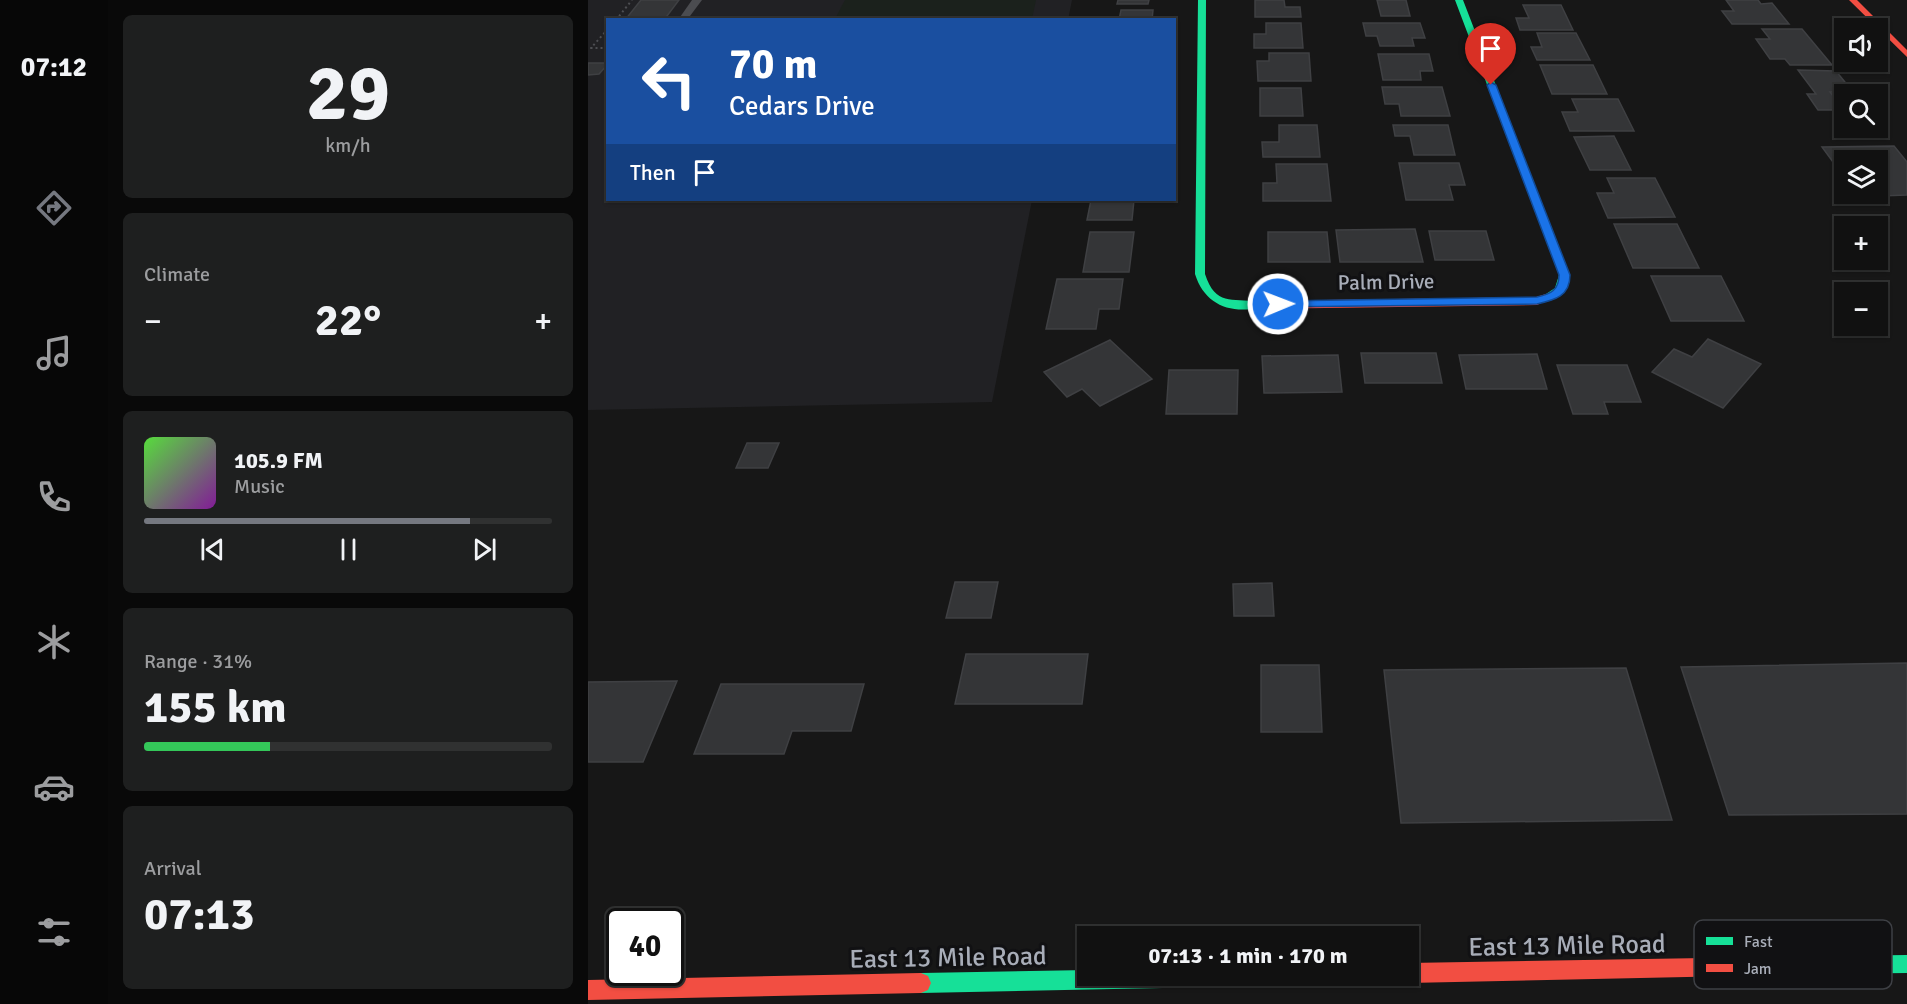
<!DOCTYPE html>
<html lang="en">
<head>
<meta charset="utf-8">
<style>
	:root { --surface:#111; --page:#1e1f1f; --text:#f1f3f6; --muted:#9c9d9f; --line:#303131; --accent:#757880 }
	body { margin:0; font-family:Signika,sans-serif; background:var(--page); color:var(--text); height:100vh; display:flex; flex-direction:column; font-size:22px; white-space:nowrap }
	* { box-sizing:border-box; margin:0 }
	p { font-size:20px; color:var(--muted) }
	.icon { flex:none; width:33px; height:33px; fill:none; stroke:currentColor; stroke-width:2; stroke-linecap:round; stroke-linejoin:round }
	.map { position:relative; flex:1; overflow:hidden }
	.panel { display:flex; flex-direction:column; gap:15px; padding:15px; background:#090909; width:480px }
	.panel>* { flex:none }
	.banner { position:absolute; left:18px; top:18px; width:570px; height:183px; border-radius:0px; box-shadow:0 2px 4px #0004,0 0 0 2px var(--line); background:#1a4fa0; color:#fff; overflow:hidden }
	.tools { position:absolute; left:1246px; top:18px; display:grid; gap:12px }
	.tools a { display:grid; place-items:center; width:54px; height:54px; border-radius:0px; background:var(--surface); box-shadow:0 2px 4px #0004,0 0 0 2px var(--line); font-size:30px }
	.speed { position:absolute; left:18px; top:908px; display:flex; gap:12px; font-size:30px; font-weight:700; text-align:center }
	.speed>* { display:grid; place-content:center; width:78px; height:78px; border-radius:50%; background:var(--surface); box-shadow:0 2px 4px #0004,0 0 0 2px var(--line); line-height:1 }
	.speed .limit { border:3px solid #111; border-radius:9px; background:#fff; color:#111 }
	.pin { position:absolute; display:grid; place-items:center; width:51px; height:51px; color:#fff; margin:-62px -26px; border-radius:50% 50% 50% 0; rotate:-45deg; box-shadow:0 0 6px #0007 }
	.pin .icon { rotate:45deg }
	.me { position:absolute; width:66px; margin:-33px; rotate:89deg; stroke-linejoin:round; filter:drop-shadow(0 0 4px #0008) }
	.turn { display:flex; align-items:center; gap:21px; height:126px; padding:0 24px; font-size:27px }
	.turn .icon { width:78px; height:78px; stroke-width:2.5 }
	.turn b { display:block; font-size:42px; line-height:51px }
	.then { display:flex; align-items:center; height:57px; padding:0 24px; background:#0003; gap:12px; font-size:22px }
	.big { font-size:45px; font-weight:700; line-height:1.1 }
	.panel .tile { flex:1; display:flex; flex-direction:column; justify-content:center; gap:9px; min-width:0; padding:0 21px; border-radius:9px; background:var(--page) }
	.panel .dial { align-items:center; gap:0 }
	.dial b { font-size:78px; line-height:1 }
	.song { display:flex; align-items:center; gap:18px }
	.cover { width:72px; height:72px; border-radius:9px; background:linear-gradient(135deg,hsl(110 70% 55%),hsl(290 70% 35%)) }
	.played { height:6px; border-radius:3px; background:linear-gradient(90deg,var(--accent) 80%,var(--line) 80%) }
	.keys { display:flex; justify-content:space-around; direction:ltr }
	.heat { display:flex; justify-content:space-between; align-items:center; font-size:33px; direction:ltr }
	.charge { height:9px; border-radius:4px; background:linear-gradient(90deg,#34c759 31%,var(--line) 0) }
	.trip { position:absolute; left:489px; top:926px; width:342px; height:60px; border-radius:0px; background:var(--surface); box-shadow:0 2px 4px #0004,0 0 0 2px var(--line); font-weight:700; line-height:60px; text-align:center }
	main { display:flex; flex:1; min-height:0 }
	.dock { display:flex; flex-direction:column; width:108px; justify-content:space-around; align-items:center; background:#070707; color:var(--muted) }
	.dock .icon { width:42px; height:42px }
	.dock .selected { color:var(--accent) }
	.dock b { font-size:27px; color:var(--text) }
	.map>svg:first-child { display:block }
</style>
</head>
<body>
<main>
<nav class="dock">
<b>07:12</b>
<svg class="icon selected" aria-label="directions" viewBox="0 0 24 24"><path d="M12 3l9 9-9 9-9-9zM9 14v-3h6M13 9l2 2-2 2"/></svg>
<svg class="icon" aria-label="music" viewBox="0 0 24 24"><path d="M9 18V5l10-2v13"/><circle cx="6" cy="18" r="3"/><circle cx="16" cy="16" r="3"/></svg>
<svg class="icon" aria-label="phone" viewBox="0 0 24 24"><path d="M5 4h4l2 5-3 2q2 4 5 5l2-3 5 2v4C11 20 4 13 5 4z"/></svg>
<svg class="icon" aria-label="climate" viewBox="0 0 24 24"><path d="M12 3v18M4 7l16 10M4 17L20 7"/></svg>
<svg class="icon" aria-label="car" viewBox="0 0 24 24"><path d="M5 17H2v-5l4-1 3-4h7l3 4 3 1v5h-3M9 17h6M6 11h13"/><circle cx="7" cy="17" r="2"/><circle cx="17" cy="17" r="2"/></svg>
<svg class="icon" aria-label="filters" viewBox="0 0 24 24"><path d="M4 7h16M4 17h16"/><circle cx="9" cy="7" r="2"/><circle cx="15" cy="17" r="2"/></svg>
</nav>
<section class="panel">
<div class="tile dial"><b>29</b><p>km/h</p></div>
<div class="tile"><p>Climate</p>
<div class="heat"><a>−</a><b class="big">22°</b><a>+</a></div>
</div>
<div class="tile">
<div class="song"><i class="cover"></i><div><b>105.9 FM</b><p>Music</p></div></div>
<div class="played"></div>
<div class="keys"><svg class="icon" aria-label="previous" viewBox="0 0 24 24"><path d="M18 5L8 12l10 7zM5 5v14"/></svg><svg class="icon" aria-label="pause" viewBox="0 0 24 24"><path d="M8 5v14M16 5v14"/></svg><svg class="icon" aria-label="next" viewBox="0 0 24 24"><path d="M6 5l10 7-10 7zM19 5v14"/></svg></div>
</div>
<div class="tile"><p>Range · 31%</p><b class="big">155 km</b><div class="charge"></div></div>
<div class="tile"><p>Arrival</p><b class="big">07:13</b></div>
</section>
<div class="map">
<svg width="1319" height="1004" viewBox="0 0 1319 1004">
	<rect width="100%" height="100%" fill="#171717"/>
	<path fill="#212124" d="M0,0H484L480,20H20V200H444L404,402L0,410Z"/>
	<path fill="#1b211c" d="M257,0H448L444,19H247Z"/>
	<path fill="#343537" stroke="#3f4043" stroke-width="1.5" d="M53,0H91L76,20H37Z
		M530,0H561L560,4H529Z
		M667,0H696L697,7H712L713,17H667Z
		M789,0H818L822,16H793Z
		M1138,0H1170L1173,4L1184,3L1201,24H1144L1134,11H1146Z
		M935,5H973L985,30H932L928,18H941Z
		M533,10H565L564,20H531Z
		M678,23H713L715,48H666V34H678Z
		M775,23H832L837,38H824L826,46H792L789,36H778Z
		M1174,29H1214L1244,65H1202L1197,59H1182L1168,39H1182Z
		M949,33H988L1002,60H949L943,47H954Z
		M681,53H721L723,81H670L669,61H681Z
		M790,54H841L845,71H832L833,80H795Z
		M0,63H20V64L11,74L0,75Z
		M952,65H1005L1019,94H964Z
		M1210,70L1248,71L1265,92H1242L1256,110H1230L1219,94H1228Z
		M794,87H854L862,116H813L811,104H797Z
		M672,88H713L715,116H672Z
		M984,99H1030L1046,131H982L974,112H990Z
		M691,125H729L732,157H675L674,142H691Z
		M805,125H860L867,155H826L822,136H807Z
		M1026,136L1043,170H1002L986,137Z
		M1306,146L1319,162V195L1292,196L1290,160H1257V173H1253L1234,147Z
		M811,163H871L877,185H861L865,200H818Z
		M688,164H739L743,201H675V183H689Z
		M1019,178H1067L1087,217L1020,218L1009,193H1026Z
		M503,200H546L544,220H499Z
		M1026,224H1089L1111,268H1045Z
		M827,229L835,262H752L748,230Z
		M841,231H898L906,260H847Z
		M502,232H546L541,272H495Z
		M680,232H739L742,262H680Z
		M1063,276H1133L1156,321H1083Z
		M469,279H535L531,309H511L508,329H458Z
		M1120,339L1173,364L1135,408L1064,372L1086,349L1104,357Z
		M522,340L564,379L512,406L494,389L479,397L456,372Z
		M773,353H848L854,383H777Z
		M949,354L959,389H878L871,355Z
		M750,355L754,392L676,393L674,356Z
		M969,365H1039L1053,402H1016L1020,414H985Z
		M581,370H650L649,414H578Z
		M159,443H191L180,468H148Z
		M367,582H410L403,618H358Z
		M684,583L686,616H646L645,584Z
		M378,654H500L494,704H367Z
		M1319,663V814L1141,815L1093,667Z
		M673,665H731L734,732H673Z
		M1038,668L1084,820L813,823L796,670Z
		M89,681L55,762H0V682Z
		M133,684H276L263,731H204L196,754H106Z"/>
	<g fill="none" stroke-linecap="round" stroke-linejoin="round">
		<path stroke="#4d4e52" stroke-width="2" stroke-dasharray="2 3" stroke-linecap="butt" d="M28,20L44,0
			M20,29L3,48H20
			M16,68H20"/>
		<path fill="#4b4c50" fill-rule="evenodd" d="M104,0H114L99,20H90Z"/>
		<path fill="#16e098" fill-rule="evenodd" d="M610,0H618L617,274C628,307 643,297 670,302V308C640,314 616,303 607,274Z
			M867,0H875L981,275L976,292L962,301H954L952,298L967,288L971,275Z
			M1319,955V973L1239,974L1232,972L1230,965L1232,958L1239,956Z
			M500,970V975H732L729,982L722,985L333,993L326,990L323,983L326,976L333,973Z"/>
		<path fill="#f24e42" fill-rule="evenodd" d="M1261,0H1269L1319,50V57Z
			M958,294L964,298L949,305L666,309L660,305L666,301L948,297Z
			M1239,956L1246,958L1248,965L1246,972L1239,974L820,983L813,980L811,975H820V963Z
			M333,973L340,976L343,983L340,990L333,993L0,1000V980Z"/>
	</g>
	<path fill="#1a73e8" stroke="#114b97" stroke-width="1.5" d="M903,82L908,85L982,275C982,296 967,300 949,304L686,307V302L690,301L949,297C963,294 971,290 971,275L899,85Z"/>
	<g text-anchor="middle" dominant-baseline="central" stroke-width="6" stroke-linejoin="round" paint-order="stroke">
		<g font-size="21" fill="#a8adb8" stroke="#111113">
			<text transform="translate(798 282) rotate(-1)">Palm Drive</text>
		</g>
		<g font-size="26" fill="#a8adb8" stroke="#111113">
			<text transform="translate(979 946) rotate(-1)">East 13 Mile Road</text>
			<text transform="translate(360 958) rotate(-1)">East 13 Mile Road</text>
		</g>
	</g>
	<rect x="1106" y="920" width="198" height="69" rx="9" fill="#111113" stroke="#3e4045" stroke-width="1.5"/>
	<rect x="1118" y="937" width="27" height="8" fill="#16e098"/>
	<rect x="1118" y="964" width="27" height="8" fill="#f24e42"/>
	<g font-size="16" fill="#a8adb8">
		<text x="1156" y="947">Fast</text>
		<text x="1156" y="974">Jam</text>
	</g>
</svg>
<div class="tools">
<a><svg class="icon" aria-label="sound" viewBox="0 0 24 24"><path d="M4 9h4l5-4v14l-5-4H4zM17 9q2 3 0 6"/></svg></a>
<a><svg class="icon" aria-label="search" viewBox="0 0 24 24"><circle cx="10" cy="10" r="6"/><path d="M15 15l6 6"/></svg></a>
<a><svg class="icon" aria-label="layers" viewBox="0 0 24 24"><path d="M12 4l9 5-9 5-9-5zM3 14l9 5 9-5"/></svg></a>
<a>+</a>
<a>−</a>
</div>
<div class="speed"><div class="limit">40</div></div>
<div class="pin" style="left:903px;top:85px;background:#d93025"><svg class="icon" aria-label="arrive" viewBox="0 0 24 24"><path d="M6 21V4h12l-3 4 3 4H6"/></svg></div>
<svg class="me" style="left:690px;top:304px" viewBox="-20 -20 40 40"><circle r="17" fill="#1a73e8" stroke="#fff" stroke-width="3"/><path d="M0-11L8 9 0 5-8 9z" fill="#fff"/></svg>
<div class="trip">07:13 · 1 min · 170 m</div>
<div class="banner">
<div class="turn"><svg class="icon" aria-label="left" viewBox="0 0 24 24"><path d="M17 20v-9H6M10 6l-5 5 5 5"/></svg><div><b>70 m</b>Cedars Drive</div></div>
<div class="then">Then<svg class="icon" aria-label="arrive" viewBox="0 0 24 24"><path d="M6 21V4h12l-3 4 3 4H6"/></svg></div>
</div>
</div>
</main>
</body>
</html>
